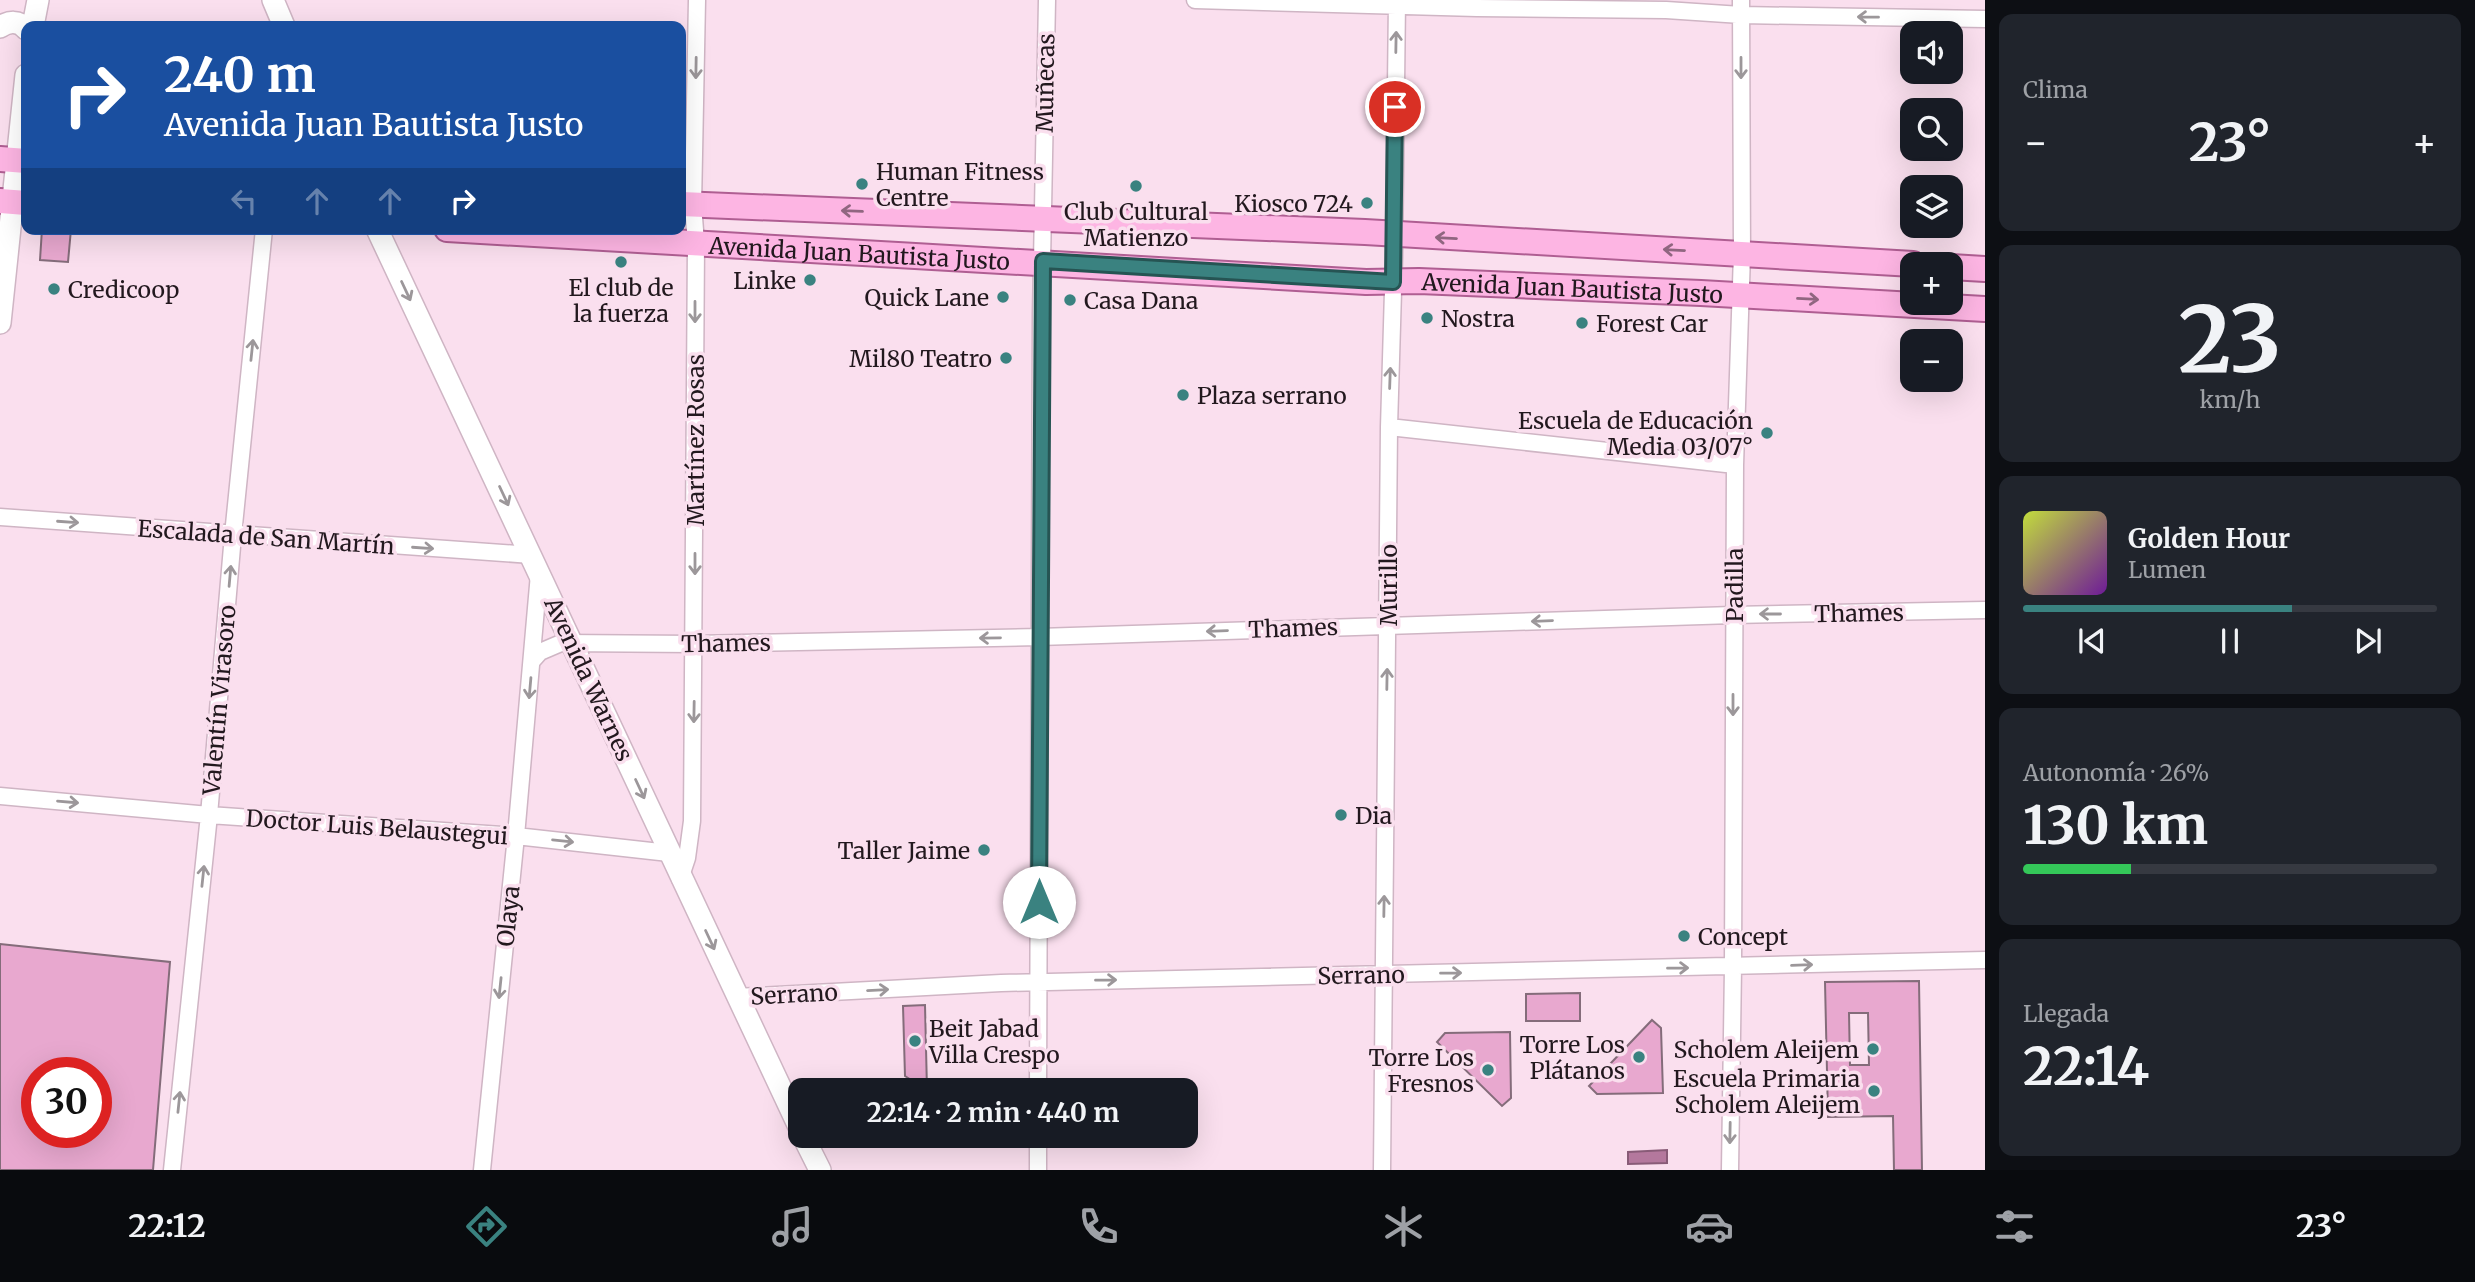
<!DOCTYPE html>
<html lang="es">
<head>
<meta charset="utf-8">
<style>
	:root { --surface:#171b24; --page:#20242c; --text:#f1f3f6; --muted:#9ea1a6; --line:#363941; --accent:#3a8280 }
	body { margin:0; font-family:Merriweather,serif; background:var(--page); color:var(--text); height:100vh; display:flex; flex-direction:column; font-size:26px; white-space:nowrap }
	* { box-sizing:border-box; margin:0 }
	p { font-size:23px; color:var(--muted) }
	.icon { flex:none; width:38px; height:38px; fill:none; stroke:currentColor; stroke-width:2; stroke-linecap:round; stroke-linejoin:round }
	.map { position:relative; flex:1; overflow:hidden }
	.sheet { display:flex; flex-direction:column; gap:14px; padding:14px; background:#0d0f14; width:490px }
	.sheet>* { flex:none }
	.hud { position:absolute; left:21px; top:21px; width:665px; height:214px; border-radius:14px; box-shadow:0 7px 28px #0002; background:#1a4fa0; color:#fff; overflow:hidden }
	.tools { position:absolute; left:1900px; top:21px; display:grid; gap:14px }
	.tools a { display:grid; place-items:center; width:63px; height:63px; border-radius:14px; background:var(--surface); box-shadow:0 7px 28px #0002; font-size:35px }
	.speed { position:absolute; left:21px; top:1057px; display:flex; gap:14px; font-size:35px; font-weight:700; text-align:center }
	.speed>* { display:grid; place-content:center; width:91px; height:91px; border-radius:50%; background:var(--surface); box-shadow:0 7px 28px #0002; line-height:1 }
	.speed .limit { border:10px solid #d22; background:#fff; color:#111 }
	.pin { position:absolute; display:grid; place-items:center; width:60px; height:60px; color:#fff; margin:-30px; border:4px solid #fff; border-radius:50%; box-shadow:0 2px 7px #0007 }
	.me { position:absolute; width:77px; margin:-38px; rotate:0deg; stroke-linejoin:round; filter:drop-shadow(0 0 5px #0008) }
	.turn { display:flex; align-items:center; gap:24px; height:147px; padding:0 28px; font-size:32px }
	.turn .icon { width:91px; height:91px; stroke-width:2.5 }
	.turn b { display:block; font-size:49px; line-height:60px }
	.lanes { display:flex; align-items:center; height:66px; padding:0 28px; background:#0003; justify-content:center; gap:35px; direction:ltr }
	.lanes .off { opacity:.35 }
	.big { font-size:52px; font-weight:700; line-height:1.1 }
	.sheet .card { flex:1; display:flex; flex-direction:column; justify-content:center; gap:10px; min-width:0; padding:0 24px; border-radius:14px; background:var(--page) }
	.sheet .dial { align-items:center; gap:0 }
	.dial b { font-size:91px; line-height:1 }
	.song { display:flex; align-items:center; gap:21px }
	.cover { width:84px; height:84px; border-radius:10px; background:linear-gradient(135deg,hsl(70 70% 55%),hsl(280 70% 35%)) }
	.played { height:7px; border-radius:4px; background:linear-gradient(90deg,var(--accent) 65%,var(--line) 65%) }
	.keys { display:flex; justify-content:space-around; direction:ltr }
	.heat { display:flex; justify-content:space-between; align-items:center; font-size:38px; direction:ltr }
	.charge { height:10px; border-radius:5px; background:linear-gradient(90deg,#34c759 26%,var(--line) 0) }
	.trip { position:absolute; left:788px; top:1078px; width:410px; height:70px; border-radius:14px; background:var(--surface); box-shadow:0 7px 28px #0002; font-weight:700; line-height:70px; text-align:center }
	.tabs { display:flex; height:112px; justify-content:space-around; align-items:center; background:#090b0e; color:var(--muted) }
	.tabs .icon { width:49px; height:49px }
	.tabs .current { color:var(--accent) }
	.tabs b { font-size:32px; color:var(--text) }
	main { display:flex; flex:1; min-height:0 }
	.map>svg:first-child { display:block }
</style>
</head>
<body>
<main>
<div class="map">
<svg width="1985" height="1170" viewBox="0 0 1985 1170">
	<rect width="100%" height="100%" fill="#fadfee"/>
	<path fill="#b4789d" stroke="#885b77" stroke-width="2" d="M1667,1150V1163L1628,1164V1152Z"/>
	<path fill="#e8a8cf" stroke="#846c7a" stroke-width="2" fill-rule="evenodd" d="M42,229H71L68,262L40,260Z
		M0,944L170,962L153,1170H0ZM37,1073H96V1132H37Z
		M1919,981L1922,1170H1894L1893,1116L1828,1117L1825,982ZM1849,1013H1868L1869,1065H1850Z
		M1580,993V1021H1526V994Z
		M925,1005L927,1090L905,1076L903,1006Z
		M1652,1020L1661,1028L1663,1093L1597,1094L1589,1086Z
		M1510,1032L1511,1098L1502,1106L1437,1042L1445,1033Z"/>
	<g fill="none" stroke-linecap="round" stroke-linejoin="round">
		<g stroke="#cfb5c4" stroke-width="19">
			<path id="street" d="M1195,0L1477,8L1666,10L1741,15L1985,19
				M1389,427L1735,465
				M0,517L531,555
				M532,661L540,652L561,643L695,644L1039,637L1733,615L1985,610
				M0,796L209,815L516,836L669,853
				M680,879L687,858L692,821L696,243L693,205L697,0
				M737,997L1001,983L1985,960
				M1038,1090L1041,314L1047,0
				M1038,1136V1170
				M172,1170L209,815L233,535L264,229
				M482,1170L516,836L539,574
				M1382,1170L1389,427L1394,257L1397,0
				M1730,1170L1733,967L1735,465L1742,254L1741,0"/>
		</g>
		<g stroke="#cfb5c4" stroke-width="24">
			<path id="secondary" d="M273,0L284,26
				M33,26L38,0
				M0,27C9,21 19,20 26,29
				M377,229L800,1129
				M0,323L26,75
				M803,1136L820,1170"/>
		</g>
		<g stroke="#af5e92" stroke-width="28">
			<g id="primary">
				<path d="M0,159L26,161"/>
				<path d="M0,201L26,203"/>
				<path d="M681,204L1365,232L1913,264"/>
				<path id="s1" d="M447,229C753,249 1060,262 1366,282L1419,281L1701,293L1985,309"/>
				<path d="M1951,267L1985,269"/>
			</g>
		</g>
		<use href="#street" stroke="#fff" stroke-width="16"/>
		<use href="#secondary" stroke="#fff" stroke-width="21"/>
		<use href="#primary" stroke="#fdb5e3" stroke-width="24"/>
	</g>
	<defs><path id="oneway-shaft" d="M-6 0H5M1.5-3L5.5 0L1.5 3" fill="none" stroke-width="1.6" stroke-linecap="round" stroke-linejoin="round" transform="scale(1.75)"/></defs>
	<g stroke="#9c979a">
		<use href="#oneway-shaft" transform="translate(1868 17) rotate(-179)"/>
		<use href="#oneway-shaft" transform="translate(1396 42) rotate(-89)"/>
		<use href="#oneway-shaft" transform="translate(696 68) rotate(91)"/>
		<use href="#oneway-shaft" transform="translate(1741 68) rotate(90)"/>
		<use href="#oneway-shaft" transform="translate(406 291) rotate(65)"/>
		<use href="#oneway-shaft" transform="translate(695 312) rotate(90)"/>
		<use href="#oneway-shaft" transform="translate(252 350) rotate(-84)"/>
		<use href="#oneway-shaft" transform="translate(1390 378) rotate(-88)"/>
		<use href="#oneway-shaft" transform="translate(504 496) rotate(65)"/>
		<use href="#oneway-shaft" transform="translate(68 522) rotate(4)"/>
		<use href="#oneway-shaft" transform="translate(423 548) rotate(4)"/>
		<use href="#oneway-shaft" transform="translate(695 564) rotate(90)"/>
		<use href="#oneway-shaft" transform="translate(230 576) rotate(-85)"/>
		<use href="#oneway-shaft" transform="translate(1770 614) rotate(180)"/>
		<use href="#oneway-shaft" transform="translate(1542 621) rotate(178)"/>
		<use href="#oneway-shaft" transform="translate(1217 631) rotate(178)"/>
		<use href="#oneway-shaft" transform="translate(990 638) rotate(179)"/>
		<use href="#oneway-shaft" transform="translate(1387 679) rotate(-89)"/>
		<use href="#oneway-shaft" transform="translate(530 688) rotate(95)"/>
		<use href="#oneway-shaft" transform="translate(1733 705) rotate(90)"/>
		<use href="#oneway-shaft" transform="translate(694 712) rotate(91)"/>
		<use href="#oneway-shaft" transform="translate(640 789) rotate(65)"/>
		<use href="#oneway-shaft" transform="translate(68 802) rotate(5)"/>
		<use href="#oneway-shaft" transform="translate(563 841) rotate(6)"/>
		<use href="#oneway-shaft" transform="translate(203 876) rotate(-84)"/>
		<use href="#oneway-shaft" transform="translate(1384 906) rotate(-89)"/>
		<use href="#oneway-shaft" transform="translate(710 940) rotate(65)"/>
		<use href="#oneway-shaft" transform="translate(1802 965) rotate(-2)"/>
		<use href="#oneway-shaft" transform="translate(1678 968) rotate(-1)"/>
		<use href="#oneway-shaft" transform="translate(1451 973) rotate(-1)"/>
		<use href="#oneway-shaft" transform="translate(1106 980) rotate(-1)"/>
		<use href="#oneway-shaft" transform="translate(500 988) rotate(96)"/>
		<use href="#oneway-shaft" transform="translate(878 990) rotate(-3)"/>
		<use href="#oneway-shaft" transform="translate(179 1102) rotate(-84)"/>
		<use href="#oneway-shaft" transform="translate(1730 1133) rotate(91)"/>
	</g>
	<g stroke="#906680">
		<use href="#oneway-shaft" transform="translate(852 211) rotate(-178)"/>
		<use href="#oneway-shaft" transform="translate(1446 238) rotate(-177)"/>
		<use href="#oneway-shaft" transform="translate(1674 250) rotate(-177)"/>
		<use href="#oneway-shaft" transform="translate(1808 299) rotate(3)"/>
	</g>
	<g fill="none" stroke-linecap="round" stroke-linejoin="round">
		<g stroke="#265453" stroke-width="18">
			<path id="route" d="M1039,902L1043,261L1393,282L1395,107"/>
		</g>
		<use href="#route" stroke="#3a8280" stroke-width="12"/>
	</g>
	<g fill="#3a8280" stroke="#fadfee" stroke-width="2.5">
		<circle cx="862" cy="184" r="7"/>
		<circle cx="1136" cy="186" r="7"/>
		<circle cx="1367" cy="203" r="7"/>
		<circle cx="621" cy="262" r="7"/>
		<circle cx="810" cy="280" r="7"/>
		<circle cx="54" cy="289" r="7"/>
		<circle cx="1003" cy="297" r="7"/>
		<circle cx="1070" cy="300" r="7"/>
		<circle cx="1427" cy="318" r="7"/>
		<circle cx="1582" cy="323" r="7"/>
		<circle cx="1006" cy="358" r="7"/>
		<circle cx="1183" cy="395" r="7"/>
		<circle cx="1767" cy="433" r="7"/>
		<circle cx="1341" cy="815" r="7"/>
		<circle cx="984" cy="850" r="7"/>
		<circle cx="1684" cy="936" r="7"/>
		<circle cx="915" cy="1041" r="7"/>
		<circle cx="1873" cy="1049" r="7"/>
		<circle cx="1639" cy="1057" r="7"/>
		<circle cx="1488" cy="1070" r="7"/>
		<circle cx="1874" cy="1091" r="7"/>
	</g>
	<g text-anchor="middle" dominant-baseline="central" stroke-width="7" stroke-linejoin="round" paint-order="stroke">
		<g font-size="23" fill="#22181e" stroke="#fadfee">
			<text transform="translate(1045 83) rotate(-89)">Muñecas</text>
			<text stroke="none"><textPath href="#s1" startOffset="413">Avenida Juan Bautista Justo</textPath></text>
			<text stroke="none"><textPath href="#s1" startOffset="1127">Avenida Juan Bautista Justo</textPath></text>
			<text transform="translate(695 440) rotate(-90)">Martínez Rosas</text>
			<text transform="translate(266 537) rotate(4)">Escalada de San Martín</text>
			<text transform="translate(1388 585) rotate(-90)">Murillo</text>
			<text transform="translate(1734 585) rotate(-90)">Padilla</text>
			<text transform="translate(1859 613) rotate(-1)">Thames</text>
			<text transform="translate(1293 628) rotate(-2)">Thames</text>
			<text transform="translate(726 643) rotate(-1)">Thames</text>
			<text transform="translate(589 679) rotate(65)">Avenida Warnes</text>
			<text transform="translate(219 700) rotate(-85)">Valentín Virasoro</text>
			<text transform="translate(377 827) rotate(4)">Doctor Luis Belaustegui</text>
			<text transform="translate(508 916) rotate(-84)">Olaya</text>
			<text transform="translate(1361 975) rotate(-1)">Serrano</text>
			<text transform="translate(794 994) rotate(-3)">Serrano</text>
		</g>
		<g font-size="23" fill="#22181e" stroke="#fadfee" text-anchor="end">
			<text x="876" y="171" text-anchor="start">Human Fitness<tspan x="876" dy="26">Centre</tspan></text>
			<text x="1353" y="203">Kiosco 724</text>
			<text x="1136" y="211" text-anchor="middle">Club Cultural<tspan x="1136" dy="26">Matienzo</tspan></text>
			<text x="796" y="280">Linke</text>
			<text x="621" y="287" text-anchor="middle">El club de<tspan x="621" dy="26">la fuerza</tspan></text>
			<text x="68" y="289" text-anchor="start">Credicoop</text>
			<text x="989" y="297">Quick Lane</text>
			<text x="1084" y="300" text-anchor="start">Casa Dana</text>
			<text x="1441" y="318" text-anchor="start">Nostra</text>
			<text x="1596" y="323" text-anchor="start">Forest Car</text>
			<text x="992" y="358">Mil80 Teatro</text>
			<text x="1197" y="395" text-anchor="start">Plaza serrano</text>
			<text x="1753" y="420">Escuela de Educación<tspan x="1753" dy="26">Media 03/07°</tspan></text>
			<text x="1355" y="815" text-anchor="start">Dia</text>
			<text x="970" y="850">Taller Jaime</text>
			<text x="1698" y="936" text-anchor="start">Concept</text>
			<text x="929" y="1028" text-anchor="start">Beit Jabad<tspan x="929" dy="26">Villa Crespo</tspan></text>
			<text x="1625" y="1044">Torre Los<tspan x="1625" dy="26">Plátanos</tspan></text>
			<text x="1859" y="1049">Scholem Aleijem</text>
			<text x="1474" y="1057">Torre Los<tspan x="1474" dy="26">Fresnos</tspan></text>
			<text x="1860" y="1078">Escuela Primaria<tspan x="1860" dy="26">Scholem Aleijem</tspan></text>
		</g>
	</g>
</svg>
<div class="tools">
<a><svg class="icon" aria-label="sound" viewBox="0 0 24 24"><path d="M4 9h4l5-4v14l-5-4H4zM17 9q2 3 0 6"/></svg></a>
<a><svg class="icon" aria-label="search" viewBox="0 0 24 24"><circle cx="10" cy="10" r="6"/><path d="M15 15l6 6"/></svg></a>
<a><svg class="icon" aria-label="layers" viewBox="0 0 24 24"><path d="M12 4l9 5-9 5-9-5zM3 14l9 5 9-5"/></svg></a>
<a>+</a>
<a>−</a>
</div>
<div class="speed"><div class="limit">30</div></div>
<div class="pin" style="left:1395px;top:107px;background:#d93025"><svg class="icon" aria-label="arrive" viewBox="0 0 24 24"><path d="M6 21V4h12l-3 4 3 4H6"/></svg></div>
<svg class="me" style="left:1039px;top:902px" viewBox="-20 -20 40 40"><circle r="19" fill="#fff"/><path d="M0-13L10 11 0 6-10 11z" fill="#3a8280"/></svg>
<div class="trip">22:14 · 2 min · 440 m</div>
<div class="hud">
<div class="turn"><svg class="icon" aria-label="right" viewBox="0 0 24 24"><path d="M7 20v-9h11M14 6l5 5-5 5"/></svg><div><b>240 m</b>Avenida Juan Bautista Justo</div></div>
<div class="lanes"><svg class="icon off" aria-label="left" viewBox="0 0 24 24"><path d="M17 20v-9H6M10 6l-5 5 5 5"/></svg><svg class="icon off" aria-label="ahead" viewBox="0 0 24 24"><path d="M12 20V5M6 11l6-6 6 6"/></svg><svg class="icon off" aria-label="ahead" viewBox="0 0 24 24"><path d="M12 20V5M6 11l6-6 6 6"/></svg><svg class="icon" aria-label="right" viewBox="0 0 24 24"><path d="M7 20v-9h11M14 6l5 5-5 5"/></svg></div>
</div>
</div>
<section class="sheet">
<div class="card"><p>Clima</p>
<div class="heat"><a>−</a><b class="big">23°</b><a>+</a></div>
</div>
<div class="card dial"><b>23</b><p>km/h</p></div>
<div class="card">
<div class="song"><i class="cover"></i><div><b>Golden Hour</b><p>Lumen</p></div></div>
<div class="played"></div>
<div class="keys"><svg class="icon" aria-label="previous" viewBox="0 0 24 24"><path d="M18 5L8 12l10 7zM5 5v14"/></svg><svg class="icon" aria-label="pause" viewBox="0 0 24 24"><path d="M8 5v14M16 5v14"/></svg><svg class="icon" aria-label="next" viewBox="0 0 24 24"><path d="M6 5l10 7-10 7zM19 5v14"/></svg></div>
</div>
<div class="card"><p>Autonomía · 26%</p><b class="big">130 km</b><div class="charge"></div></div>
<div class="card"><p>Llegada</p><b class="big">22:14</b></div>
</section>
</main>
<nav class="tabs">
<b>22:12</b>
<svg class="icon current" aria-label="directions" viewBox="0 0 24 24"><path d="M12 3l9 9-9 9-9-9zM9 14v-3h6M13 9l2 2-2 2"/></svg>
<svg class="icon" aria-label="music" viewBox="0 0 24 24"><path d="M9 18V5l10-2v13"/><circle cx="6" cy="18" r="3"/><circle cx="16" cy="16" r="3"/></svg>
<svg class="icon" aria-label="phone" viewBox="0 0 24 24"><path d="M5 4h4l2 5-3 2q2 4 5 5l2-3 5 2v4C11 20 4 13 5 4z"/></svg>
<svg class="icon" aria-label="climate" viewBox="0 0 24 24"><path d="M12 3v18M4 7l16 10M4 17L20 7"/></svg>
<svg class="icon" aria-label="car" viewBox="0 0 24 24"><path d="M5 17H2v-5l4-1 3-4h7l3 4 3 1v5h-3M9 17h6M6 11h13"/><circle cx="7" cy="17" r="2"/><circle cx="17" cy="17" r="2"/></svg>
<svg class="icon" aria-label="filters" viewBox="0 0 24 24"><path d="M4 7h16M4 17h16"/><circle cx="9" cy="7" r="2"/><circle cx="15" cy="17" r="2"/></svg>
<b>23°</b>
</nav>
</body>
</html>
